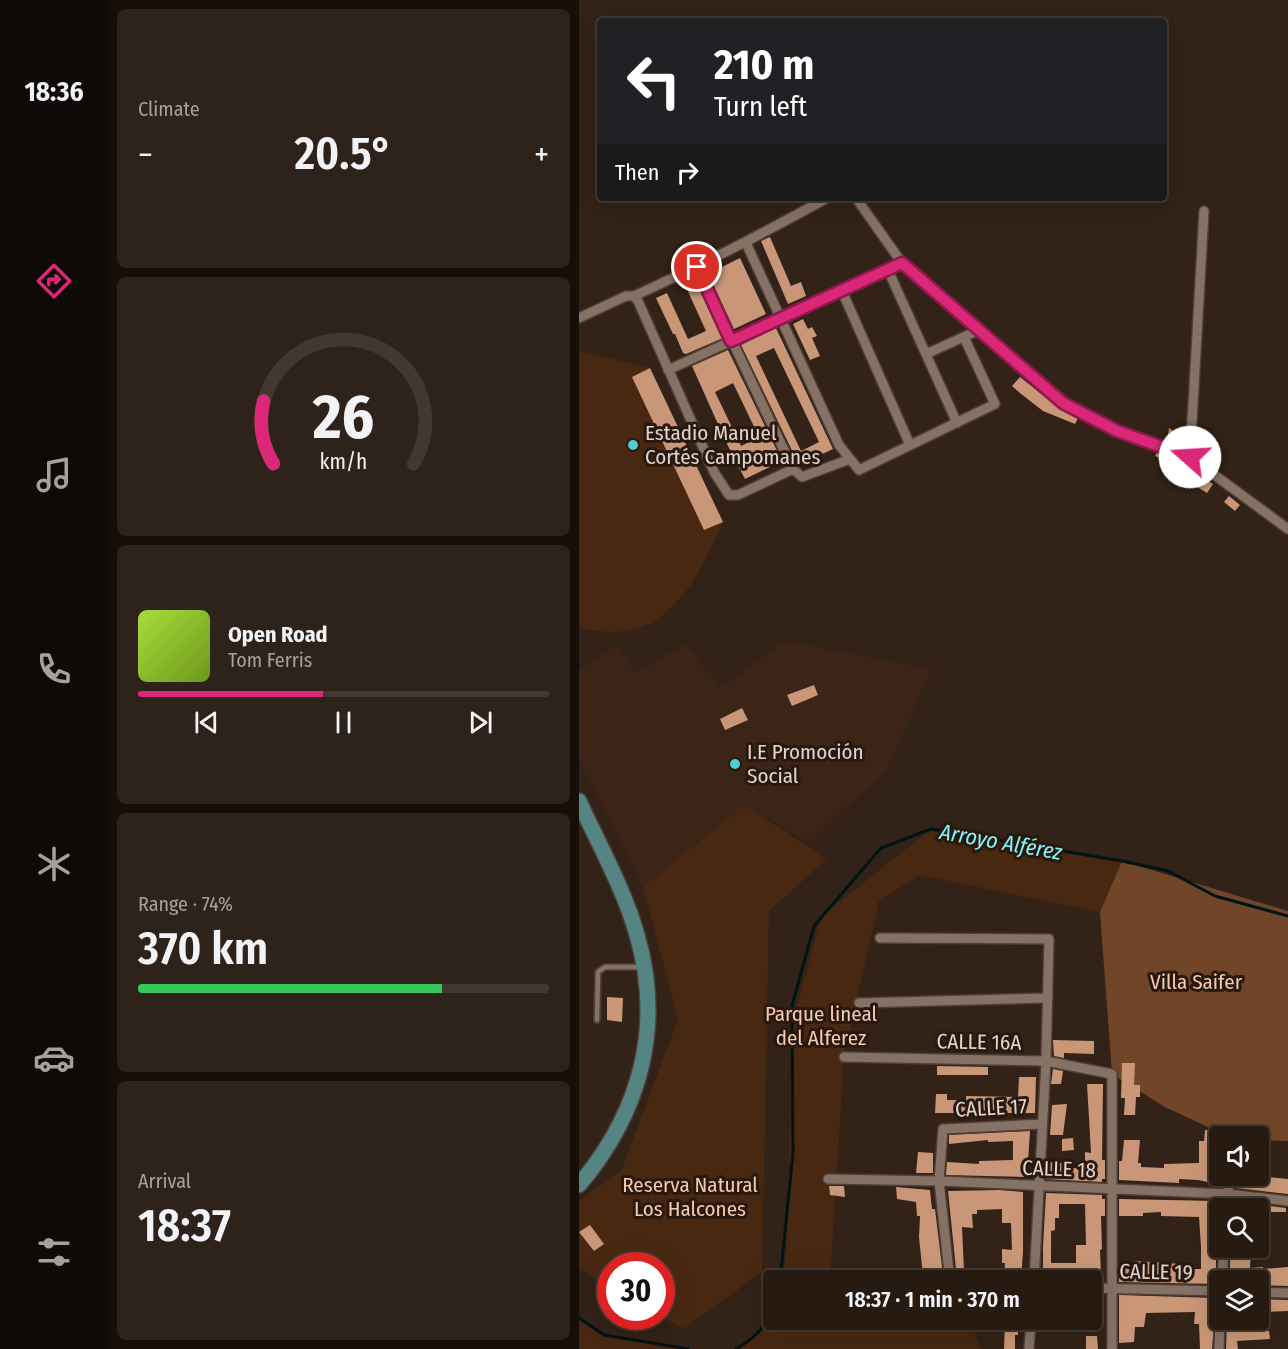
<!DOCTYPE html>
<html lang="en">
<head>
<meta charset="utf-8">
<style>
	:root { --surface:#261a11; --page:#2e231a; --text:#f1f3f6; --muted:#a4a19f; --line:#423831; --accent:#db2777 }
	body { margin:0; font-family:"Fira Sans Condensed",sans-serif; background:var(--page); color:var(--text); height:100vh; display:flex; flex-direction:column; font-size:22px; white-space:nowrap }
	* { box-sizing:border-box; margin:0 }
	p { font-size:20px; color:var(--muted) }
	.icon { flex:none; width:33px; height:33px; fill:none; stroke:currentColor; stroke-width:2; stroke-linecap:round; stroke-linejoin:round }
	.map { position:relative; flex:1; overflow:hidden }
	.details { display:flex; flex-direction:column; gap:9px; padding:9px; background:#150e09; width:471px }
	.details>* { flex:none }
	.hud { position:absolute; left:18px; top:18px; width:570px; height:183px; border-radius:6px; box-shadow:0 6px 24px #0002,0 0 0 2px var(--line); background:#202124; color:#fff; overflow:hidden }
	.fabs { position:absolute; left:630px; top:1126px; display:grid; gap:12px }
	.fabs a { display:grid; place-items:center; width:60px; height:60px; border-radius:6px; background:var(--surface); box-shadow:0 6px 24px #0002,0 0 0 2px var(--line); font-size:30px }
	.speed { position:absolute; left:18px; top:1252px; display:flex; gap:12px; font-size:30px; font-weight:700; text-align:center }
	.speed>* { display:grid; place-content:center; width:78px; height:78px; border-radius:50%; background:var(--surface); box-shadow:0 6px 24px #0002,0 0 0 2px var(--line); line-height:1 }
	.speed .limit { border:9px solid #d22; background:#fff; color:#111 }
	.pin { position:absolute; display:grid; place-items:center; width:51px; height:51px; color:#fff; margin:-26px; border:3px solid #fff; border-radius:50%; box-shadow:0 2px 6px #0007 }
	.me { position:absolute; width:66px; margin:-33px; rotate:289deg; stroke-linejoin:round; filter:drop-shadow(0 0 4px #0008) }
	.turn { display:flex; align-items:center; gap:21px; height:126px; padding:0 18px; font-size:27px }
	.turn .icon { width:78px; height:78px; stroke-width:2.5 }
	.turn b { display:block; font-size:42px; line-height:51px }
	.then { display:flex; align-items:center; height:57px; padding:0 18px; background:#0003; gap:12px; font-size:22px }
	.big { font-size:45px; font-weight:600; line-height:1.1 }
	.details .tile { flex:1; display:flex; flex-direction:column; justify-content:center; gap:9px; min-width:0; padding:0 21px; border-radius:9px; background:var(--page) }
	.details .dial { align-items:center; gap:0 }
	.dial svg { height:156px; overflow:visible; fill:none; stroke:var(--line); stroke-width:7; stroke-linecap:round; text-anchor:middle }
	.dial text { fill:var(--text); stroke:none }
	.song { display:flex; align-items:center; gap:18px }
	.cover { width:72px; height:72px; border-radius:9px; background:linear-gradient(135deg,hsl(80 70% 55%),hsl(80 70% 35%)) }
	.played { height:6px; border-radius:3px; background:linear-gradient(90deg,var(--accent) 45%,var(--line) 45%) }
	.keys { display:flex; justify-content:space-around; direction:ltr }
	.heat { display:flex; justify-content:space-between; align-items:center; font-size:33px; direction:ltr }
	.charge { height:9px; border-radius:4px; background:linear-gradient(90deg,#34c759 74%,var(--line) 0) }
	.trip { position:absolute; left:184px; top:1270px; width:339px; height:60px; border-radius:6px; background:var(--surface); box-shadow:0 6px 24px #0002,0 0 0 2px var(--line); font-weight:600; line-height:60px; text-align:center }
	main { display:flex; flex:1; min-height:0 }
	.tab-bar { display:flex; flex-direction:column; width:108px; justify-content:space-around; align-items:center; background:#0f0a07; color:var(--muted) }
	.tab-bar .icon { width:42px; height:42px }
	.tab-bar .selected { color:var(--accent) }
	.tab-bar b { font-size:27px; color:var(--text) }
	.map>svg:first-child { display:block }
</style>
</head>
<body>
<main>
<nav class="tab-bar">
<b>18:36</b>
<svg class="icon selected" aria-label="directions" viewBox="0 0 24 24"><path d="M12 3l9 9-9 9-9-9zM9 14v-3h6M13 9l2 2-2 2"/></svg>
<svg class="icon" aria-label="music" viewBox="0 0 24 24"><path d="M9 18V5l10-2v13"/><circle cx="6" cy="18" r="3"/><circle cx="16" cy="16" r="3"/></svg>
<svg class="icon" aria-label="phone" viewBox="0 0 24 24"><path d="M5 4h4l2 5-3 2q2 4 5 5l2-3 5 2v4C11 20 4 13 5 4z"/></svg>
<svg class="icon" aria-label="climate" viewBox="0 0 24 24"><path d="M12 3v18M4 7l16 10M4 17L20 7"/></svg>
<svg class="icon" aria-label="car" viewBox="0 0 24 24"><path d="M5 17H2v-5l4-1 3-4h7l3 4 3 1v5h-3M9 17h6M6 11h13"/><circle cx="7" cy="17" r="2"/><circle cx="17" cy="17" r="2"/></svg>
<svg class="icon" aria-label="filters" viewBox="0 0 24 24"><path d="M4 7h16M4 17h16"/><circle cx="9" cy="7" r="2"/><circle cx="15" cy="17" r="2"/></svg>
</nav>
<section class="details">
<div class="tile"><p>Climate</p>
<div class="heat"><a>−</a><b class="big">20.5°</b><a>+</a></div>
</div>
<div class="tile dial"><svg viewBox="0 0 100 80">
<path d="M14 69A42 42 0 1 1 86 69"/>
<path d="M14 69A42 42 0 0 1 9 37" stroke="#db2777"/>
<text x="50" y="56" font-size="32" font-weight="700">26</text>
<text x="50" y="72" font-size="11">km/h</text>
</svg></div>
<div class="tile">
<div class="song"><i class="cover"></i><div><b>Open Road</b><p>Tom Ferris</p></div></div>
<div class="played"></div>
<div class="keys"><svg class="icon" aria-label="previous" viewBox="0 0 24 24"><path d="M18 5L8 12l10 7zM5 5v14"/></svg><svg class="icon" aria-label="pause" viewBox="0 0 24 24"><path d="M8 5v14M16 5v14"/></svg><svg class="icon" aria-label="next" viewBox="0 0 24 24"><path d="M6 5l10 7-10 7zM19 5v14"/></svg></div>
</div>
<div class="tile"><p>Range · 74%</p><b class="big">370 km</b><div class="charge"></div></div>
<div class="tile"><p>Arrival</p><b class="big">18:37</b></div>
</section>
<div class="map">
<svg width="709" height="1349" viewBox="0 0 709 1349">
	<rect width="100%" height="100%" fill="#322217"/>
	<path fill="#3c2517" d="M206,641L353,669L309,768L230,843L165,805L64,887L0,760V669L38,645L57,673L106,644L142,687Z"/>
	<path fill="#482811" d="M0,351L71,368L144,522C115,588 84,650 0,627Z
		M165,805L248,859L190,911L183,1272L104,1329L83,1317L82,1266H32L31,1287L0,1269V1201L43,1169L99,1019L64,887Z
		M352,829L543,861L521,912L341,875L300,901L265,1057L251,1281H205L210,1192L213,1025L242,917Z
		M0,1317L25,1335L105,1349H2L0,1348Z
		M195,1319L340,1320L395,1331L402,1349H155Z"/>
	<path fill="#714528" d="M543,861L709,911V1141L680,1140V1137H650L586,1107L533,1074L521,912Z"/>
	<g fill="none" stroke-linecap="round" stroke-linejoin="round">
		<path stroke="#001315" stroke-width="3" d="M199,1281L202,1271L214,1153L213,1006L235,926L302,848L352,829L543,861L589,871L636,896L709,916
			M0,1318L25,1335L109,1349
			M157,1349C185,1332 186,1327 195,1296"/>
	</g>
	<path fill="#c99777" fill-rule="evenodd" d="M191,237L212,286L222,282L227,296L209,304L182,241Z
		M161,258L187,314L155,329L129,274Z
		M117,280L144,338L107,354L104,353L96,334H94L77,298L88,293L109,339L127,331L106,285Z
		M224,319L229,329L233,327L238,336L233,338L241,356L231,360L214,324Z
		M197,328L254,449L220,465L162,345ZM195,348L240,442L222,451L177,356Z
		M149,350L203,461L166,479L147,442L113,366ZM154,383L180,437L162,446L136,392Z
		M71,368L144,522L125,530L53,377Z
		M441,377L477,406L499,418L496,424L464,411L441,393L433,386Z
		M590,428L599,434L597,445L588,442Z
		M578,452L596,459L595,465L598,460L634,484L628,493L607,480L609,477L587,459L585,460L576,456Z
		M650,496L661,505L656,511L645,502Z
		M235,685L239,695L213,706L208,695Z
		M163,708L169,720L146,730L141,719Z
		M28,997L44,998L43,1022L28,1020Z
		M474,1040L515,1041V1054L485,1053V1058L475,1056Z
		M543,1063H556L555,1085H561V1097H557L556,1115H545L546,1098H542Z
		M358,1066L409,1067V1075H358Z
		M474,1069L484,1071L482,1084H472Z
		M440,1077H457L456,1113H356L357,1094H368V1100H387V1096L439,1097Z
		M508,1084H524L523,1160H526V1179H523V1182L467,1179L468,1162L484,1163V1167L506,1169V1152L512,1153Z
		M488,1104L484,1135H471L473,1105Z
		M626,1130H640V1176H643V1185L619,1180L600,1179V1183L540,1180V1161H543L545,1140H561L559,1163H562V1167L585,1168V1164L620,1163V1141H625Z
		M451,1131L448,1177L367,1175L368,1162L400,1164V1161L434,1160V1141L409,1142V1140L370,1144V1135Z
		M494,1138L495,1150L483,1151V1139Z
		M339,1152L354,1153V1173H337Z
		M678,1176L709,1179V1194L657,1188L658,1179H678Z
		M250,1186H265L266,1197L251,1195Z
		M317,1187L351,1190L353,1209H356L364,1275L344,1276L340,1237L341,1216H338L337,1202L318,1199Z
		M420,1190L444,1192V1251L442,1280L425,1278L426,1263H423V1249L433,1250L432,1223H423V1209L398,1210V1214H393L394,1228L383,1227L385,1271L415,1274L414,1281L378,1279L369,1191Z
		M467,1193L523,1195V1199H526V1216H522L523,1249L521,1250L522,1277L464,1278V1247ZM480,1204H506L507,1245H497V1263H472V1231L476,1230V1218H480Z
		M540,1199L637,1201V1284L540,1282V1267L555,1268V1261L602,1264V1269H622V1247L620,1217L582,1216V1212L564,1213V1216H540Z
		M658,1202L707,1208V1212H684L685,1209H657Z
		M11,1225L25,1244L15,1251L0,1232Z
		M652,1248H672L671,1268L684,1267V1269L709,1267V1286L680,1285V1281H650Z
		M540,1295L637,1298L633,1349H621L620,1324H615L616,1312L567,1313L565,1327H556L555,1342L540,1343Z
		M680,1299L709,1300V1311L688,1312V1306H680Z
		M648,1320H663L664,1332L690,1331L691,1339L658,1341L659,1349H647Z
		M426,1322H439V1335H436V1349H425Z
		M507,1336H518L519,1349H507Z"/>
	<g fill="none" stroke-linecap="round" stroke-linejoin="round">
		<g stroke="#4d3f38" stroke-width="8">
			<path id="service" d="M18,1020L19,972L26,967H63"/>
		</g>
		<g stroke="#4d3f38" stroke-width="12">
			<path id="minor" d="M277,198L323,263L484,403L538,431L611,457L709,529
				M167,243L260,445L280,470L416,404L385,337
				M118,267L214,469
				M309,270L378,423
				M263,291L331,445
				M55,296L59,301L135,472L150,495H159L214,469L223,477L271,459
				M0,318L47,296H55C121,266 185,233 248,198
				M347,354L400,330
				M89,370L323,263
				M611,457L625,211
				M301,938L470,939L467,1061L455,1281
				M280,1003L469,998
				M265,1057L467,1061L533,1074V1349
				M249,1179L360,1181L649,1194L709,1201
				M648,1209L650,1176
				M371,1281L360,1181L364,1129L463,1124
				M643,1281L645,1248
				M513,1288L640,1291
				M680,1292L709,1293
				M450,1349L452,1320
				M640,1349L641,1320"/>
		</g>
		<g stroke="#4d3f38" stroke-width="18">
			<path id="primary" d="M0,801C20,845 45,889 58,935C85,1027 61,1113 0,1185"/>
		</g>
		<use href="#service" stroke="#867165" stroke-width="4.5"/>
		<use href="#minor" stroke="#867165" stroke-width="9"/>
		<use href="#primary" stroke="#548582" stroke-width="15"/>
	</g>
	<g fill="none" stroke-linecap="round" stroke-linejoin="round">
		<g stroke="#8e194d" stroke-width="15">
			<path id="route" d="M118,267L152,341L323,263L484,403L538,431L611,457"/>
		</g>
		<use href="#route" stroke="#db2777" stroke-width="10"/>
	</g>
	<g fill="#51ccd2" stroke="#28180e" stroke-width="2">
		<circle cx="54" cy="445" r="6"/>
		<circle cx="156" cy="764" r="6"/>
	</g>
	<g text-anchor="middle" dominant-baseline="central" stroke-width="6" stroke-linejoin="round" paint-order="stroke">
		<g font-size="21" fill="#e0d4cd" stroke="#28180e" text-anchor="start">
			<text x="66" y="433">Estadio Manuel<tspan x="66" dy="24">Cortés Campomanes</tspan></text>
			<text x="168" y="752">I.E Promoción<tspan x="168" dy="24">Social</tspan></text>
		</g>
		<g font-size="21" fill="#f7caaf" stroke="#28180e">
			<text x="617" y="982">Villa Saifer</text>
			<text x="242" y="1014">Parque lineal<tspan x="242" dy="24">del Alferez</tspan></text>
			<text x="111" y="1185">Reserva Natural<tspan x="111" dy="24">Los Halcones</tspan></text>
		</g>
		<g font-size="21" fill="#e0d4cd" stroke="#28180e">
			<text transform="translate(400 1042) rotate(1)">CALLE 16A</text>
			<text transform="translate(412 1108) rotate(-3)">CALLE 17</text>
			<text transform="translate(480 1169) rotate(2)">CALLE 18</text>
			<text transform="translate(577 1272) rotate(1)">CALLE 19</text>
		</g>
		<g font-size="22" font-style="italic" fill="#82f4fa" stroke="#28180e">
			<text transform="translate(422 842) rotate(10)">Arroyo Alférez</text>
		</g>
	</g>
</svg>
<div class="fabs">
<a><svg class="icon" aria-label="sound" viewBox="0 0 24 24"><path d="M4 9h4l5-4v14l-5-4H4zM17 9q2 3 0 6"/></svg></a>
<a><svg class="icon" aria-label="search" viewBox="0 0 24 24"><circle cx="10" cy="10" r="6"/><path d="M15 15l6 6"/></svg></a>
<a><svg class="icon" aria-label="layers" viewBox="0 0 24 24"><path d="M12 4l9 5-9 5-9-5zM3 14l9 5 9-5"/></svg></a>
</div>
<div class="speed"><div class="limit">30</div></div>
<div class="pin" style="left:118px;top:267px;background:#d93025"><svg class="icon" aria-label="arrive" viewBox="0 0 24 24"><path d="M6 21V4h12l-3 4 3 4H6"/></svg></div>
<svg class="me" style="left:611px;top:457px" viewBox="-20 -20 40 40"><circle r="19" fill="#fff"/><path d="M0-13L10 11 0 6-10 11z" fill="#db2777"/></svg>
<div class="trip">18:37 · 1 min · 370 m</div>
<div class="hud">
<div class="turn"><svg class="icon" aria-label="left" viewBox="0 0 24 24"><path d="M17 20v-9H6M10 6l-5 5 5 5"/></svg><div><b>210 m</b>Turn left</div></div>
<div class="then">Then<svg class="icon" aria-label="right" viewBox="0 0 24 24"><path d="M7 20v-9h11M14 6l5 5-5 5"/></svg></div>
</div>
</div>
</main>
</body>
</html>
